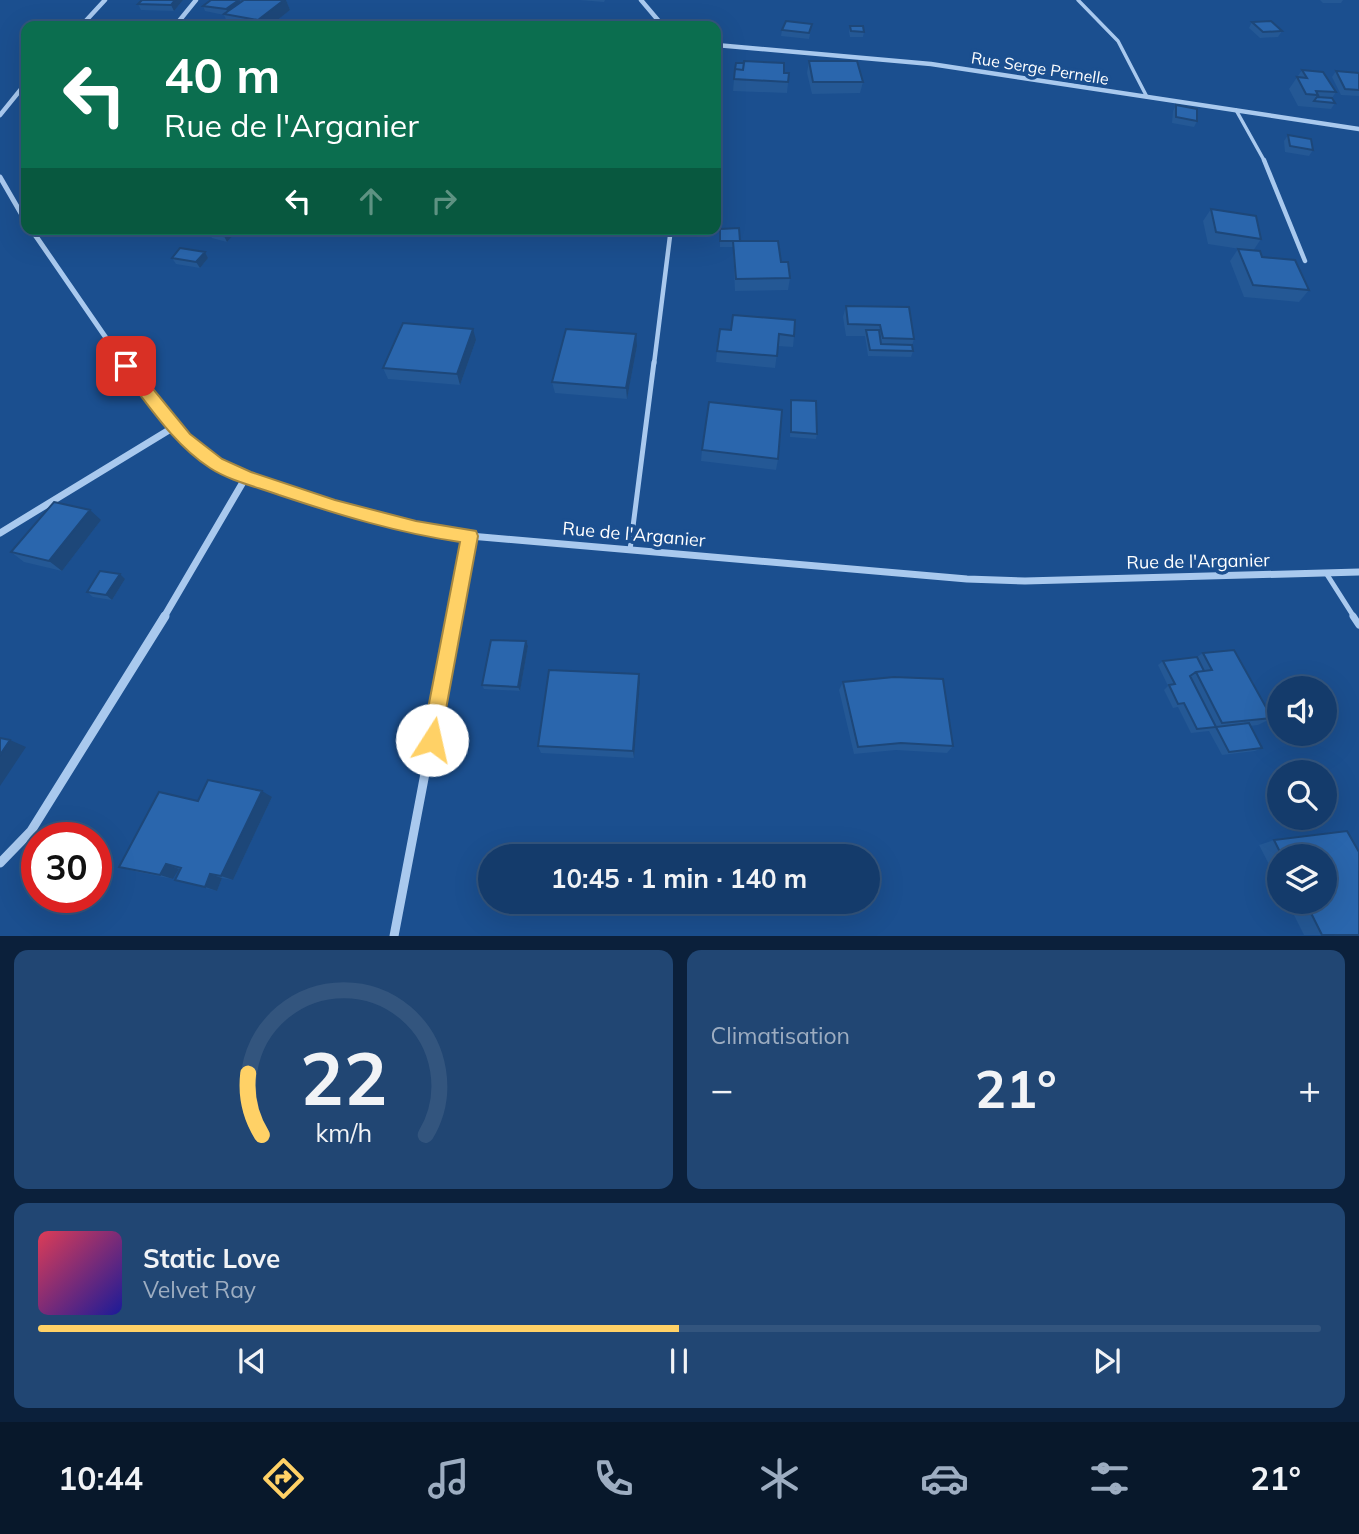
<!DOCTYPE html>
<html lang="fr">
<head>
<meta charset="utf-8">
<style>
	:root { --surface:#143b6b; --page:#214673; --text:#f1f3f6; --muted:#9dadc1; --line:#33557e; --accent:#ffd166 }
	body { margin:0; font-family:Mulish,sans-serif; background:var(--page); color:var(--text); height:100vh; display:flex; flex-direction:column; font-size:26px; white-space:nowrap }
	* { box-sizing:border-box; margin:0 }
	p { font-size:23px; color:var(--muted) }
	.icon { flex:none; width:38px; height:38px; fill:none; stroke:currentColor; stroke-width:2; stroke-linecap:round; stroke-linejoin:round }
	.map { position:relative; height:936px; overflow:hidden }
	.panel { display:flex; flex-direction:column; gap:14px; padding:14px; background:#0b203b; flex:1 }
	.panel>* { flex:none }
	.top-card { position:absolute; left:21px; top:21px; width:700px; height:214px; border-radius:14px; box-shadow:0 7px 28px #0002,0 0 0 2px var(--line); background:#0b6e4f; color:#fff; overflow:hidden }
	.fabs { position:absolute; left:1267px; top:676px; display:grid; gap:14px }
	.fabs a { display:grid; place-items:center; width:70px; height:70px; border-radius:50%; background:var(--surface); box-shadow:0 7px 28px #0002,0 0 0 2px var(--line); font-size:35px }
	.speed { position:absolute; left:21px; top:822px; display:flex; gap:14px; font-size:35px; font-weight:700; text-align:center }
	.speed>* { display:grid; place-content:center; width:91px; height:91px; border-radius:50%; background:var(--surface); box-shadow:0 7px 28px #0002,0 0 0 2px var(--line); line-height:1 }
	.speed .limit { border:10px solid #d22; background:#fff; color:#111 }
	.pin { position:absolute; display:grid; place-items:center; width:60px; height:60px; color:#fff; margin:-30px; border-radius:14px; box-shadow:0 4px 10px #0006 }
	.me { position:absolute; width:77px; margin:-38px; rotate:10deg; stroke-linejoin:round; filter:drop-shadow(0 0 5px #0008) }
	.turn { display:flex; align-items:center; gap:24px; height:147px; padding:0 28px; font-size:32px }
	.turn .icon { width:91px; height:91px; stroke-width:2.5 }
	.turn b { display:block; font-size:49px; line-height:60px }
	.lanes { display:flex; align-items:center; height:66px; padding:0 28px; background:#0003; justify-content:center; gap:35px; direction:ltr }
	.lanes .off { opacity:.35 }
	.big { font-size:52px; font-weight:700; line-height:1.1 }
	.panel .widget { flex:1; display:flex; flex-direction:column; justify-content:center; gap:10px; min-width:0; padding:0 24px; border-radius:14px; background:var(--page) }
	.panel .dial { align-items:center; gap:0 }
	.dial svg { height:182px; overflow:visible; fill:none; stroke:var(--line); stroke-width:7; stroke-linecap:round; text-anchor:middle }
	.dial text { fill:var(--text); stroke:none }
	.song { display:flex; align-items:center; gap:21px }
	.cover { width:84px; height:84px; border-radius:10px; background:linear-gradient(135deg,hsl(350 70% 55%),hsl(240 70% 35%)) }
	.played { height:7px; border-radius:4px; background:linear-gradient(90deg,var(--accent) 50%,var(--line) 50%) }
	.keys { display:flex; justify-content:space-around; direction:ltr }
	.heat { display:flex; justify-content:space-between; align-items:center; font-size:38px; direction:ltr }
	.panel .tiles { flex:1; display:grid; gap:14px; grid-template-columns:1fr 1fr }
	.widget:last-child { grid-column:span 2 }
	.trip { position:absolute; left:478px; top:844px; width:402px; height:70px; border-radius:35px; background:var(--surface); box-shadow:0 7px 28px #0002,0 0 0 2px var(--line); font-weight:700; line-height:70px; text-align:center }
	.tab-bar { display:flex; height:112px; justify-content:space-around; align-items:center; background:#08182b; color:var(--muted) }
	.tab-bar .icon { width:49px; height:49px }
	.tab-bar .current { color:var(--accent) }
	.tab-bar b { font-size:32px; color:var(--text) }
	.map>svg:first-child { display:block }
</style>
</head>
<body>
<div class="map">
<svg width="1359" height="936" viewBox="0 0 1359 936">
	<rect width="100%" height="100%" fill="#1b4f8f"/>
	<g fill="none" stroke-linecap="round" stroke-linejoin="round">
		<path stroke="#a9c9ee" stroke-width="3.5" d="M1078,0L1118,41L1147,97
			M1236,110L1265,162"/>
		<path stroke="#a9c9ee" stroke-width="4.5" d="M1264,160L1305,261
			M654,364L670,236"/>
		<path stroke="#a9c9ee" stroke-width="5" d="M630,550L654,362
			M1326,573L1354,617"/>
		<path stroke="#a9c9ee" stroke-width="7" d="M1353,616L1359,625"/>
		<path stroke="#a9c9ee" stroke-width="4.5" d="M641,0L663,26
			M81,26L105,0
			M175,26L196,0
			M716,45L931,64L1359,129
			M0,115L26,83"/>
		<path stroke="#a9c9ee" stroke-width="5" d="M0,177L26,222
			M31,229L124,364"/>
		<path stroke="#a9c9ee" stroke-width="7" d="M122,362C149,398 177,441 217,464C238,477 264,483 287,490C348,510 407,527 470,536L967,579L1025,581L1359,572
			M0,533L174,427
			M164,617L246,477
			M455,617L470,536"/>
		<path stroke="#a9c9ee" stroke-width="9" d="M0,863L31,831L165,616
			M394,936L455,616"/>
	</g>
	<path fill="#245895" d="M183,0L174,11L141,10L138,4Z
		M211,0H240L241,2L244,0H286L290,10L270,26H229L224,15L205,11L203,6Z
		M579,0H605L604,2Z
		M1320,0H1343L1341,3H1323Z
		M1252,22L1282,31L1278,37L1260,38L1249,28Z
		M812,24L809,39L781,36L782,30Z
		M850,26L864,32L863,37H850L849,32Z
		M809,61L863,82L860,93L812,94L807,73Z
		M735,69L789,73L787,93L733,91Z
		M1302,70L1336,92L1332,98L1335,103L1331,109L1298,106L1289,89Z
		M1336,71L1359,73V96L1341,95L1332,77Z
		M1176,105L1197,121L1194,127L1172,123L1173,111Z
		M1288,135L1313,150L1309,156L1285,152L1284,141Z
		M1211,209L1261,239L1253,251L1208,244L1203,221Z
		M212,229H233L235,233L227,242L212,238L209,232Z
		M720,229L740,241L781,262L790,278L788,290L735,291L733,247H720Z
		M1238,249L1262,257L1309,290L1299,302L1244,297L1230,261Z
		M205,252L208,258L200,268L176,264L172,258Z
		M846,306L914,339L912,345L913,351L911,357L868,356L865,336H846L843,317Z
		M731,330L794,336L793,347L778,346L775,368L716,362L717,351Z
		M476,340L460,385L388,379L383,368Z
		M637,346L627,399L555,393L552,382Z
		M791,400L817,434L816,439L790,437Z
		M702,450L778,459L776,470L701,461Z
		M101,520L62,571L24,562L11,552Z
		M125,579L112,600L93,597L87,592Z
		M526,641L528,646L520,691L484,689L482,685Z
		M1203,653L1272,718L1258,725L1250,726L1262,748L1255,751L1222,755L1209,731L1191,733L1178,707L1173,708L1164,690L1168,686L1158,665L1163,661L1197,657Z
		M640,682L634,758L541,753L538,746Z
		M843,682L953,746L947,753L896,750L854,754L839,690Z
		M272,797L233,880L222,878L217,891L175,880L180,869H179L173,879L133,871L119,867L198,801Z
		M1347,831L1359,852V935H1304L1287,901H1325V856H1279V900L1268,878L1275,876L1259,845L1274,840Z"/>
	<path fill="#1d4779" d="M175,0H183L174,11L171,5Z
		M239,0L242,5L229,15L226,9Z
		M284,0H286L290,10L270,26H261L258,20Z
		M230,229H233L235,233L227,242L224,236Z
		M205,252L208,258L200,268L196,262Z
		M473,329L476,340L460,385L457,374Z
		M636,334L637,346L627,399L626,388Z
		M90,510L101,520L62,571L49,561Z
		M120,574L125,579L112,600L106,595Z
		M526,641L528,646L520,691L518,687Z
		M639,674L640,682L634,758L633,751Z
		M10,740L26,747L0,786V755Z
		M262,791L272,797L233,880L221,876Z
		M166,864L179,869L173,879L160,875Z
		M210,874L222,878L217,891L205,887Z"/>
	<path fill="#2a66ad" stroke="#1d4779" stroke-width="2" d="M142,0H175L171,5L138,4Z
		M211,0H239L226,9L203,6Z
		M244,0H284L258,20L224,14Z
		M786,21L812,24L809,33L782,30Z
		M1271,21L1282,31L1263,32L1252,22Z
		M241,23L260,26H237Z
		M850,26H863L864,32L851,31Z
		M744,61L784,63V73H789L788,82L734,79L735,69L743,70Z
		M809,61H857L863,82H813Z
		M736,63H744L743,70L735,69Z
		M1302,70L1323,72L1336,92L1316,91L1318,95L1306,94L1297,77L1307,78Z
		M1336,71L1359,73V90L1345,89Z
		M1317,97L1332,98L1335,103L1314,101Z
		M1176,105L1197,109V121L1176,117Z
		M1288,135L1311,139L1313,150L1290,146Z
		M1211,209L1256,216L1261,239L1216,232Z
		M739,228L740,241H720V229Z
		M212,229H230L224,236L209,232Z
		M733,241H778L781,262H788L790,278L736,279Z
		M180,248L205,252L196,262L172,258Z
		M1238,249L1260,251L1262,257L1295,260L1309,290L1253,285Z
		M846,306L909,307L914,339L883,338L880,325L848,324Z
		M733,315L795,320L794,336L779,334L777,356L717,351L720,329L731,330Z
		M403,323L473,329L457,374L383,368Z
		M566,329L636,334L626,388L552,382Z
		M866,330H879L881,344L912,345L913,351L870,350Z
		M791,400L816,401L817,434L791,432Z
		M709,402L782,410L778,459L702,450Z
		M54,502L90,510L49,561L11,552Z
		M100,571L120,574L106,595L87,592Z
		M491,640L526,641L518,687L482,685Z
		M1234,650L1272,718L1222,723L1196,672L1212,670L1203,653Z
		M1197,657L1204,671L1196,672L1190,676L1216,727L1197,729L1184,703L1178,704L1169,685L1175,684L1163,661Z
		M549,670L639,674L633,751L538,746Z
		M894,677L943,679L953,746L901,743L858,747L843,682Z
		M1249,723L1262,748L1229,752L1216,727Z
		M0,738L10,740L0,755Z
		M208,780L262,791L221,876L210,874L205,887L175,880L181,868L166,864L160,875L119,867L159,792L198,801Z
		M1347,831L1359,852V935H1322L1305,901H1325V856H1282L1274,840Z"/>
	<path fill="#ffd166" stroke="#a68842" stroke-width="2" d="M126,361L131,362L190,434L222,459L251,472L335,500L416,521L476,531L478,536L439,747L432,750L425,747L422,740L460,542C398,533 339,515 279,495C257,487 230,481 210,468C173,444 148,404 121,370L118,366L121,362Z"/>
	<g text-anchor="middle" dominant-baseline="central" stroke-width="7" stroke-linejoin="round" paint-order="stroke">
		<g font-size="16" fill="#fff" stroke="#1b4f8f">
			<text transform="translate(1040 68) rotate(9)">Rue Serge Pernelle</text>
		</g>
		<g font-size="18" fill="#fff" stroke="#1b4f8f">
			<text transform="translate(634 534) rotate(5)">Rue de l'Arganier</text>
			<text transform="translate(1198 561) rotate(-1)">Rue de l'Arganier</text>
		</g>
	</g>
</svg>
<div class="fabs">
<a><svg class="icon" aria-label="sound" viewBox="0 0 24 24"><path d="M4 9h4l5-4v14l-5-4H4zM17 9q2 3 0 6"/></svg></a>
<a><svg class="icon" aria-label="search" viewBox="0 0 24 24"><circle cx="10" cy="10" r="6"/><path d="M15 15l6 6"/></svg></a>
<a><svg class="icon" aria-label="layers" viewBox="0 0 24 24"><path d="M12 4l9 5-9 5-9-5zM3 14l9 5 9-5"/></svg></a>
</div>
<div class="speed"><div class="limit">30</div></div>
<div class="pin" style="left:126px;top:366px;background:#d93025"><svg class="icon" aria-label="arrive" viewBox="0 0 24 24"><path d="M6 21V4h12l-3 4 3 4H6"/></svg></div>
<svg class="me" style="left:432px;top:740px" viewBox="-20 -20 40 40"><circle r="19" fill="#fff"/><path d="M0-13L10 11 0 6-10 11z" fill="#ffd166"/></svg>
<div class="trip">10:45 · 1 min · 140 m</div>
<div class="top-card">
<div class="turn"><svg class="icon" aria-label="left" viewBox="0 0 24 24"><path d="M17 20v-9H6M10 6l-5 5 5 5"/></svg><div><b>40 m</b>Rue de l'Arganier</div></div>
<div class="lanes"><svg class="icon" aria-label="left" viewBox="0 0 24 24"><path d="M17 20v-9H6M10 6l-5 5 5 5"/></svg><svg class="icon off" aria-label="ahead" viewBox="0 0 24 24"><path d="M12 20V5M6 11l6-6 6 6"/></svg><svg class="icon off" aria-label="right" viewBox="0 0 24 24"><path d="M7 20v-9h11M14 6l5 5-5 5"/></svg></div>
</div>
</div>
<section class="panel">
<div class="tiles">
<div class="widget dial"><svg viewBox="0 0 100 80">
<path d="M14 69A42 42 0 1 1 86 69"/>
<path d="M14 69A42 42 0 0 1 8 42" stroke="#ffd166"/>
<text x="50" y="56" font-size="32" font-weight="700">22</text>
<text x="50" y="72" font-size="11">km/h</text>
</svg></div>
<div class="widget"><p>Climatisation</p>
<div class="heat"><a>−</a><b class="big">21°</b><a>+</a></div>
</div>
<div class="widget">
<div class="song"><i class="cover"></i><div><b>Static Love</b><p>Velvet Ray</p></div></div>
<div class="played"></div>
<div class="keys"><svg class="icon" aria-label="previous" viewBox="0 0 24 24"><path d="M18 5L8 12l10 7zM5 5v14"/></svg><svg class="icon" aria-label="pause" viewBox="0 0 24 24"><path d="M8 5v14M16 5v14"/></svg><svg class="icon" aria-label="next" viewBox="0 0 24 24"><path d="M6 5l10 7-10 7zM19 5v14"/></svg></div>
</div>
</div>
</section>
<nav class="tab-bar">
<b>10:44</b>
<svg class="icon current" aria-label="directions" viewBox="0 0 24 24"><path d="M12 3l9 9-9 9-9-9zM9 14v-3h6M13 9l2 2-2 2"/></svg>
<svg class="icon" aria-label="music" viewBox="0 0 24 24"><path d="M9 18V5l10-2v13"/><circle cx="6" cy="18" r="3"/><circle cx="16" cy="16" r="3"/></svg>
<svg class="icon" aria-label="phone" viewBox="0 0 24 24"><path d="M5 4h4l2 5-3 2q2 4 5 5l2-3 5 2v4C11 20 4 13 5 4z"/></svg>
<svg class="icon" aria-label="climate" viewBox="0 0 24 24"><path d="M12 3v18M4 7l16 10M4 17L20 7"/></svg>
<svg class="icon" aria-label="car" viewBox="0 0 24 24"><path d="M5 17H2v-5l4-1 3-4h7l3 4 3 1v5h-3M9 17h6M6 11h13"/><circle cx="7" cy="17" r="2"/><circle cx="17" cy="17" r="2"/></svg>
<svg class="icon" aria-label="filters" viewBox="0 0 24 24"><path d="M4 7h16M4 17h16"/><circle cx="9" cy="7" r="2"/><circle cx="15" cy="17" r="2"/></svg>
<b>21°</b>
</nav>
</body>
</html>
